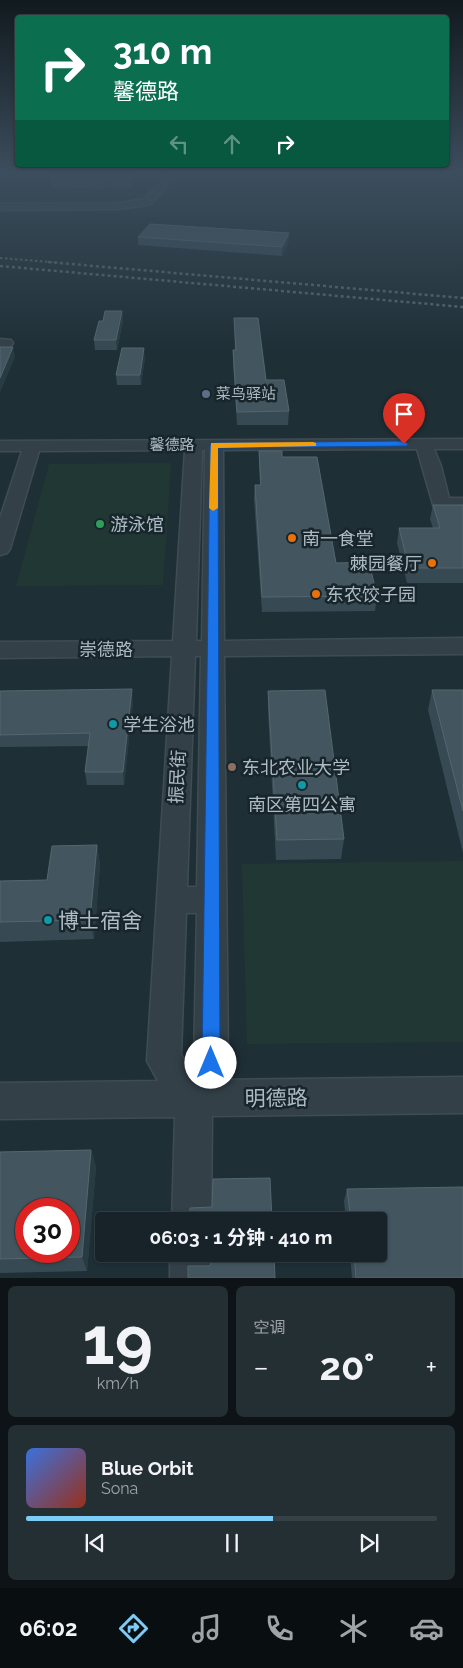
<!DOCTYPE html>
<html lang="zh">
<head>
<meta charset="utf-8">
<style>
	:root { --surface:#172328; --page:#242f34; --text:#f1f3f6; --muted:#9ea4a8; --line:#364045; --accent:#7dccf8 }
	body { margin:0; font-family:Raleway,"Noto Sans SC",sans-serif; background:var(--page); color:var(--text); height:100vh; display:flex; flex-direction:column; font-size:19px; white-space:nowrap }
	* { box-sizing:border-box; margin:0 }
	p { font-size:16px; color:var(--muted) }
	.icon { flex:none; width:28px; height:28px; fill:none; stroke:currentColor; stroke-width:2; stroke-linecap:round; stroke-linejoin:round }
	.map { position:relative; height:1278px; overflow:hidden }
	.sheet { display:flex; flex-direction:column; gap:8px; padding:8px; background:#0d1316; flex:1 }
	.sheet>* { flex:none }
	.top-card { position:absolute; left:15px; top:15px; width:434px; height:152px; border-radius:5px; box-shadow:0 1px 4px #0004,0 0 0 1px var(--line); background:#0b6e4f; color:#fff; overflow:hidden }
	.speed { position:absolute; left:15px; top:1198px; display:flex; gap:10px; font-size:25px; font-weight:700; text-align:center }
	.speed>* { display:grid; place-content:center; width:65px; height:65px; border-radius:50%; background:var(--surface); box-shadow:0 1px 4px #0004,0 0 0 1px var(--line); line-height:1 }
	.speed .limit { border:8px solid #d22; background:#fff; color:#111 }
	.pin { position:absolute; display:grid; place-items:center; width:42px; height:42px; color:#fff; margin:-51px -21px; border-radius:50% 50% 50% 0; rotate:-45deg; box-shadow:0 0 5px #0007 }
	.pin .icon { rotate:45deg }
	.me { position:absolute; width:55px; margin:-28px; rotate:0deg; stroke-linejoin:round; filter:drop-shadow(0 0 4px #0008) }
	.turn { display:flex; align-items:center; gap:18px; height:105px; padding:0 15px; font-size:22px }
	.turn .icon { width:65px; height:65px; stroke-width:2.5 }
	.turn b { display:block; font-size:35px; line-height:42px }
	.lanes { display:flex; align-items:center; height:48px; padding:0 15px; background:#0003; justify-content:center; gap:25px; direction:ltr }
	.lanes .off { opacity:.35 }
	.big { font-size:38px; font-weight:700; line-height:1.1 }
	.sheet .widget { flex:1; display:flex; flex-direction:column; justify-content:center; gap:8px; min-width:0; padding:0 18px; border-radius:8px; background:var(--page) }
	.sheet .dial { align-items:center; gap:0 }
	.dial b { font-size:65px; line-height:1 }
	.song { display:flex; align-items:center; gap:15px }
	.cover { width:60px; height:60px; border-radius:8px; background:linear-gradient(135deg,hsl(220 70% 55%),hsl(10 70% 35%)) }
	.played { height:5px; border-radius:2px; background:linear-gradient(90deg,var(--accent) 60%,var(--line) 60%) }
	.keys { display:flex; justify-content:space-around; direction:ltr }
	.heat { display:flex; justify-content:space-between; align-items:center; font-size:28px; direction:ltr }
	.sheet .tiles { flex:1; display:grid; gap:8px; grid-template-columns:1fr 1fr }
	.widget:last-child { grid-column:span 2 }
	.trip { position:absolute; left:95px; top:1212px; width:292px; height:50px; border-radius:5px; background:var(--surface); box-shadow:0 1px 4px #0004,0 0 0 1px var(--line); font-weight:700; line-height:50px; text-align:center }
	.tab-bar { display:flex; height:80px; justify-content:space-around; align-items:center; background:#090e10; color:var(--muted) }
	.tab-bar .icon { width:35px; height:35px }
	.tab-bar .selected { color:var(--accent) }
	.tab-bar b { font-size:22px; color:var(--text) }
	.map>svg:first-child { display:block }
</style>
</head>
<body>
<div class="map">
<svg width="463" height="1278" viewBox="0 0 463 1278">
	<rect width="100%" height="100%" fill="#1f2f36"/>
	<path fill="#213734" d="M171,463L163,585L16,586L49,464Z
		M463,861V1042L247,1044L242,864Z"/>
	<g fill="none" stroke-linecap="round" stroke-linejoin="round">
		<g stroke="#3f4c53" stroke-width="3">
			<path id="minor" d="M169,173H179L151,204L147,205L119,209L0,210V204L119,203L144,199Z
				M0,339L11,340L13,343L5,354L0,355Z
				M463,439V449H434L441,466L449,498H463V510L434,508L417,449L223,450L224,641L463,638V654L224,656L228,1063L221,1080L463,1077V1113L212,1116L211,1221H172L175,1117L0,1119V1083L158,1081L147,1061L172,656L0,658V642L173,641L185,450L39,451L10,549L7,553L0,555V518L22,451H0V441ZM202,450H205L202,641H196ZM195,656H201L197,887H187ZM186,913H197L194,1061L191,1067L181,1055Z
				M170,1254H210V1278H170Z"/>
		</g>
		<use href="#minor" fill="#334047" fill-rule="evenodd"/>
		<path stroke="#54656e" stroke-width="2" stroke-dasharray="2.5 2.5" stroke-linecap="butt" d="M0,258L63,263"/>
		<path stroke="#54656e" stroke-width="2.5" stroke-dasharray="3 3" stroke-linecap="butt" d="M48,262L463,298
			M0,266L463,307"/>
	</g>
	<path fill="#374a53" d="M146,173L131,188L108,187L105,189L51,187L50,178Z
		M138,237L289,241L282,256L138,245Z
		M122,311L123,320L117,350H95L94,340L103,321Z
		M234,318L266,380L289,411L288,425H237L233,363V350H235Z
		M145,358L141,385H117L116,375Z
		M259,451L282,457L336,563L377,596L375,611L262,612L254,499L255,485H260L259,465Z
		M433,505H463V583H407L397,543L399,528H433L430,519Z
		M432,690H463V853L428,710Z
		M0,691L133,702L124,785H87L85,772L89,746L0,747Z
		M268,691L344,839L341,859L276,860L268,711Z
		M97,845L100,865L94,939L0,942V881L47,880Z
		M91,1150L96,1167L87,1271L0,1273V1152Z
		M347,1189L463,1278H352L350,1254H379V1221H346L344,1201Z"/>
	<path fill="#283a42" d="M137,173H146L131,188L130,179Z
		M107,178L108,187L105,189L104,180Z
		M289,233V241L282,256V247Z
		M122,311L123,320L117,350L116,340Z
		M13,347L15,357L0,393V378Z
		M144,348L145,358L141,385L140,375Z
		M132,689L133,702L124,785L123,772Z
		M97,845L100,865L94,939L90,920Z
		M91,1150L96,1167L87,1271L82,1257Z"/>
	<path fill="#43565f" stroke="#54666f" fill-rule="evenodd" d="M57,173H137L130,179L107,178L104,180L50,178Z
		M150,224L289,233L282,247L138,237Z
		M105,311H122L116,340H94L99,321H103Z
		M234,318H258L266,380H284L289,411L237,412L233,350H236Z
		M0,347H13L0,378Z
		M122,348H144L140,375H116Z
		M259,451H282V457H317L336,563L369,562L377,596L262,597L255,485H261Z
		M433,505H463V568H409L399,528H440Z
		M132,689L123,772H85L90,733L0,735V691Z
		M325,690L344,839L277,840L268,691Z
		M432,690H463V811Z
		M97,845L90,920L0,922V881L47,880L52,846Z
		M91,1150L82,1257L0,1259V1152ZM26,1209H69V1251H26Z
		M270,1178L272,1221H189L190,1208L212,1207L213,1179Z
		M463,1187V1278H356L354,1254H379V1221H351L347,1189Z
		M211,1254H274L275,1278H188V1266H209L211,1264Z"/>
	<linearGradient id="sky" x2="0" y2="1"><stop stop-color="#111a1e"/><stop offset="0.49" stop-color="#3c4d5d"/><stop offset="1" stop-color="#3c4d5d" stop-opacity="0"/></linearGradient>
	<rect width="463" height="351" fill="url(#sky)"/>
	<path fill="#1a73e8" stroke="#114b97" d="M404,441L408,444L407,446L218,448L220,1063L217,1069L211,1072L205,1069L202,1063L210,445L214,443Z"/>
	<path fill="#f59e0b" d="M313,442L316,443V446L218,448V508L213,511L209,508L211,443Z"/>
	<circle fill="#5c6f8a" stroke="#18252b" stroke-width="2" cx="206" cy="394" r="5"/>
	<circle fill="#2e9e5b" stroke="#18252b" stroke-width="2" cx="100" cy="524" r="5"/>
	<g fill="#e8710a" stroke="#18252b" stroke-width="2">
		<circle cx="292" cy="538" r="5"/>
		<circle cx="432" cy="563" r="5"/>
		<circle cx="316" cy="594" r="5"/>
	</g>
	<g fill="#0f9aa8" stroke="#18252b" stroke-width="2">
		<circle cx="113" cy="724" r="5"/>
		<circle cx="302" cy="785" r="5"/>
		<circle cx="48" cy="920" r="5"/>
	</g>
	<circle fill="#8d6e63" stroke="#18252b" stroke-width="2" cx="232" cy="767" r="5"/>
	<g text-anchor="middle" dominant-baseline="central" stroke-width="5" stroke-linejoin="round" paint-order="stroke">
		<g font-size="15" fill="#acbbc4" stroke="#18252b" text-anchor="start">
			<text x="216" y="394">菜鸟驿站</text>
		</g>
		<g font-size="15" fill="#acbbc4" stroke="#18252b">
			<text x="172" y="445">馨德路</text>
		</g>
		<g font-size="18" fill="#acbbc4" stroke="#18252b" text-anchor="start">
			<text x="110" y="524">游泳馆</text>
			<text x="302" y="538">南一食堂</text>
			<text x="422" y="563" text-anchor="end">棘园餐厅</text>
			<text x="326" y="594">东农饺子园</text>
			<text x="123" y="724">学生浴池</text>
			<text x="242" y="767">东北农业大学</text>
			<text x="302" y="804" text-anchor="middle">南区第四公寓</text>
		</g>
		<g font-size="18" fill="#acbbc4" stroke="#18252b">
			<text x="106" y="649">崇德路</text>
			<text transform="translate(177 777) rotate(-87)">振民街</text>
		</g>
		<g font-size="21" fill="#acbbc4" stroke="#18252b" text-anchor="start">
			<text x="58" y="920">博士宿舍</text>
		</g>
		<g font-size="21" fill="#acbbc4" stroke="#18252b">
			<text transform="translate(276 1098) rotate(-1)">明德路</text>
		</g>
	</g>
</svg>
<div class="speed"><div class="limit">30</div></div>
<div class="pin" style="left:404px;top:444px;background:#d93025"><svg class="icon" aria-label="arrive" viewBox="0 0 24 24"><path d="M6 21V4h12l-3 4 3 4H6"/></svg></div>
<svg class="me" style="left:211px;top:1063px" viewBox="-20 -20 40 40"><circle r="19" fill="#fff"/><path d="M0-13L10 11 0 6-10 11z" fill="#1a73e8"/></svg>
<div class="trip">06:03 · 1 分钟 · 410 m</div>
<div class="top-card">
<div class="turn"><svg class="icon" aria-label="right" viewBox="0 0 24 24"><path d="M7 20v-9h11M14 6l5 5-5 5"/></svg><div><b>310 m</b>馨德路</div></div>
<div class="lanes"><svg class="icon off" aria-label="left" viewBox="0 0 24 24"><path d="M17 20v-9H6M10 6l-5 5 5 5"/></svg><svg class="icon off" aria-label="ahead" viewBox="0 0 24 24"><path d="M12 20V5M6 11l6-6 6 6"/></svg><svg class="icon" aria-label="right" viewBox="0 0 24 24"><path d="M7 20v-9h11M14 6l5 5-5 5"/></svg></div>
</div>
</div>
<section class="sheet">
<div class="tiles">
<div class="widget dial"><b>19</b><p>km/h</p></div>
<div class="widget"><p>空调</p>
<div class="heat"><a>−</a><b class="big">20°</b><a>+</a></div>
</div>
<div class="widget">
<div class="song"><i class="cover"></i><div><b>Blue Orbit</b><p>Sona</p></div></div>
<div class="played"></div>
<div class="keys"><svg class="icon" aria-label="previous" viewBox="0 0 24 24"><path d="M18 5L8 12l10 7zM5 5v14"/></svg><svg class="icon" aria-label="pause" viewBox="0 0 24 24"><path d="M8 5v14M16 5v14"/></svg><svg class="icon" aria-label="next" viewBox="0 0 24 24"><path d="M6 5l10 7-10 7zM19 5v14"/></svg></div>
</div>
</div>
</section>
<nav class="tab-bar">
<b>06:02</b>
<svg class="icon selected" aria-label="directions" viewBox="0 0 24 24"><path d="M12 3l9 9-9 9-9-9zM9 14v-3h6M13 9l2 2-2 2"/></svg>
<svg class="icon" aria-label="music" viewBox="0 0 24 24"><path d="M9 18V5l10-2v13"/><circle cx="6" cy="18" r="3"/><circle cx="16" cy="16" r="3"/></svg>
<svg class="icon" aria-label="phone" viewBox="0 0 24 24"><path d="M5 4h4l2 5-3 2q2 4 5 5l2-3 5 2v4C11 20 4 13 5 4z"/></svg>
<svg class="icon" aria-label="climate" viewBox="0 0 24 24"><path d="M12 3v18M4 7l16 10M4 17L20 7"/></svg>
<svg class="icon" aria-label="car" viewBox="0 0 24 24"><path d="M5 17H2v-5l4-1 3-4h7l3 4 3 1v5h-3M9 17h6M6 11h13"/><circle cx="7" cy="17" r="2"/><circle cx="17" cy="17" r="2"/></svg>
</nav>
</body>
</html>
